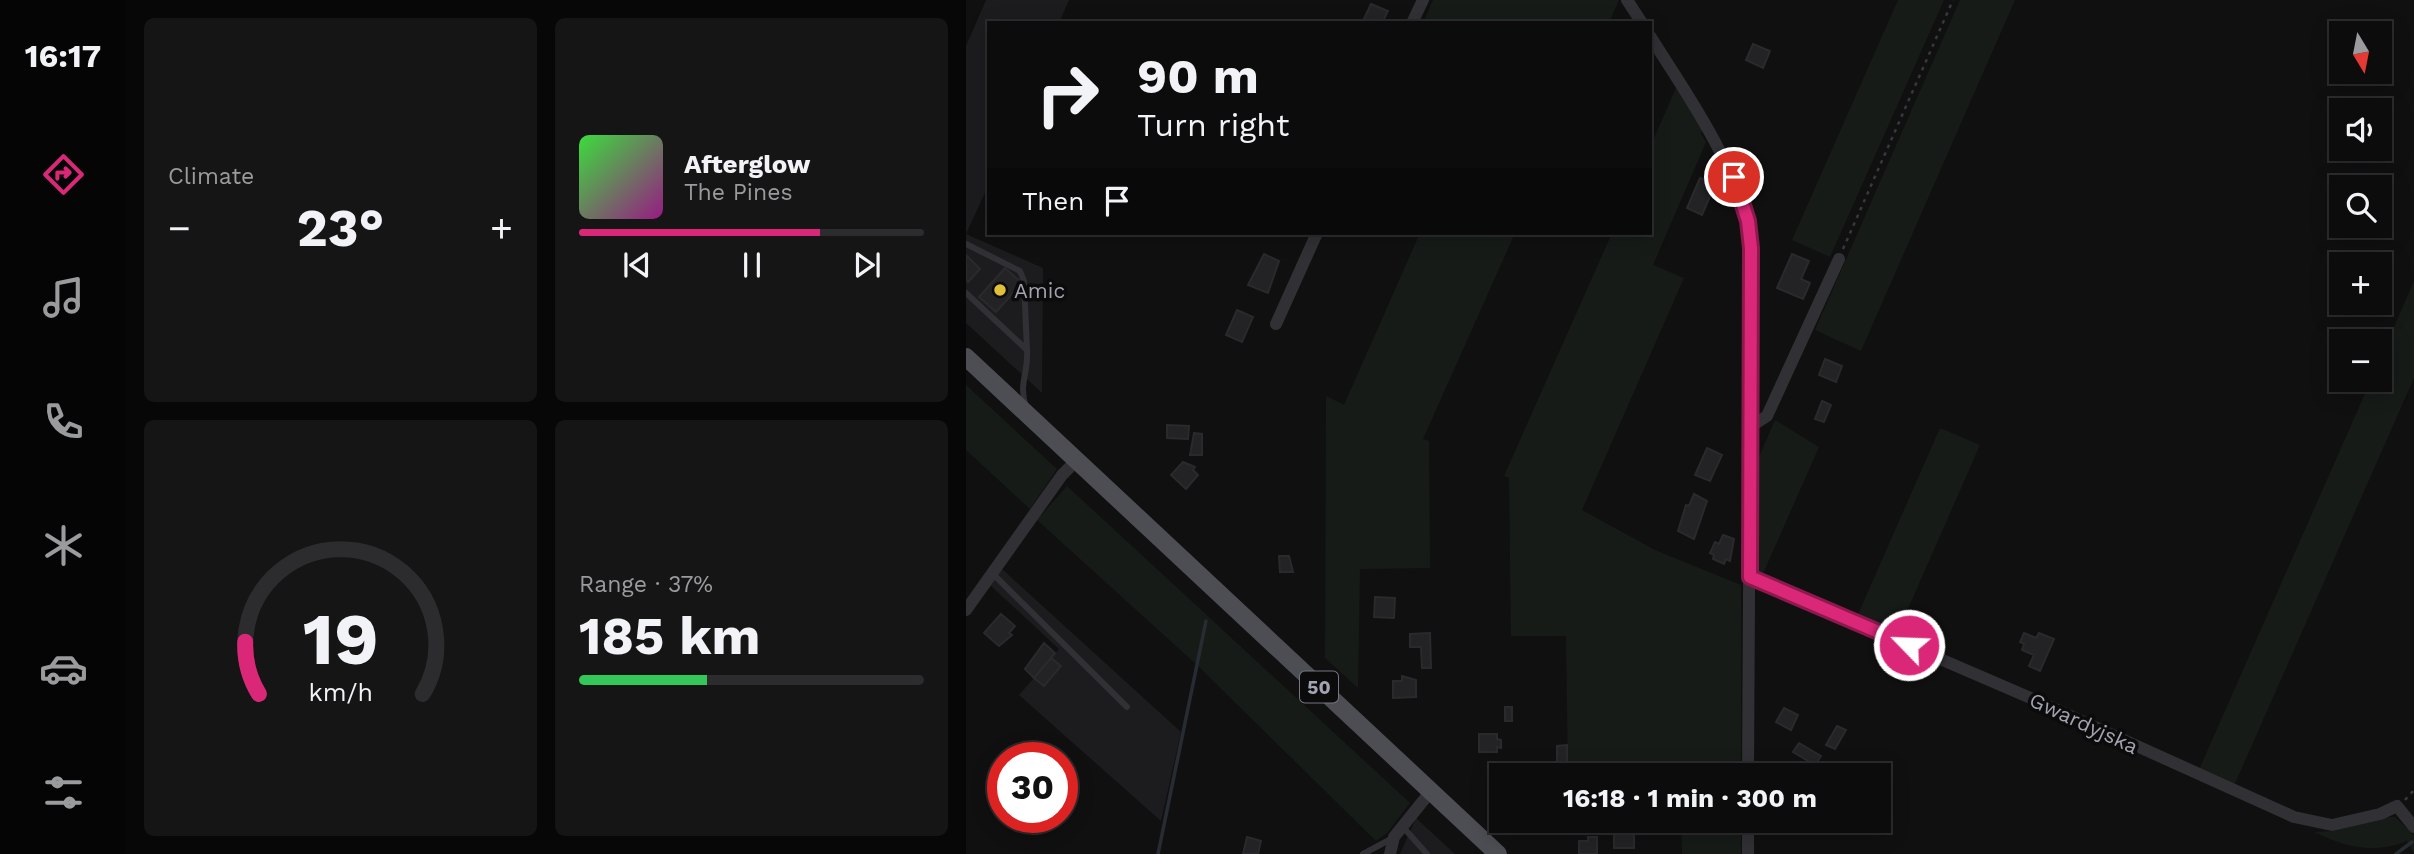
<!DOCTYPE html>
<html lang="en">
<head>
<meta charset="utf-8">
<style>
	:root { --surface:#0c0c0d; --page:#151516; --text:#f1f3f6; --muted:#9a9b9d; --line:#2c2c2e; --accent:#db2777 }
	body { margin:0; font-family:"Work Sans",sans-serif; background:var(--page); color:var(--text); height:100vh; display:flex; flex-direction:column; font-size:26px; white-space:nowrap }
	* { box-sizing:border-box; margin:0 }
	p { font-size:23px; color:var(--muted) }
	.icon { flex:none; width:38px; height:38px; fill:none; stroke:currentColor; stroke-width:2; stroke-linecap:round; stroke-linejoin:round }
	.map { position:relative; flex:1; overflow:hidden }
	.panel { display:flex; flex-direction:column; gap:18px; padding:18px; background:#070707; width:840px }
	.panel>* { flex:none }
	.hud { position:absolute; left:21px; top:21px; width:665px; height:214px; border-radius:0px; box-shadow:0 4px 18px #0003,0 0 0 2px var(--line); background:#0c0c0d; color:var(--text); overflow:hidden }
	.needle { width:46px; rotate:170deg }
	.tools { position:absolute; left:1363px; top:21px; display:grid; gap:14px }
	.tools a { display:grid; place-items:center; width:63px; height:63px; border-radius:0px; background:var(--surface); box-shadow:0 4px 18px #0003,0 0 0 2px var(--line); font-size:35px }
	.speed { position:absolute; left:21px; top:742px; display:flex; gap:14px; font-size:35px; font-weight:700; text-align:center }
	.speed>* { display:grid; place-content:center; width:91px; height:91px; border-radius:50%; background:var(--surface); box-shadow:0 4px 18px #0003,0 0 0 2px var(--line); line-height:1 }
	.speed .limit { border:10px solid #d22; background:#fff; color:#111 }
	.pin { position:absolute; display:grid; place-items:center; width:60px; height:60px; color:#fff; margin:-30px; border:4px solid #fff; border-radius:50%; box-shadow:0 2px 7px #0007 }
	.me { position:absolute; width:77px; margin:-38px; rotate:294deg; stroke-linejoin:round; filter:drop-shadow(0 0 5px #0008) }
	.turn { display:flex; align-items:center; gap:24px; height:147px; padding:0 35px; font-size:32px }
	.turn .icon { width:91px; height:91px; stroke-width:2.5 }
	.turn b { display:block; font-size:49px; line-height:60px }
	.then { display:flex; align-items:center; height:66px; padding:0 35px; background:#0003; gap:14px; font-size:26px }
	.big { font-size:52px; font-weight:700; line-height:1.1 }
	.panel .tile { flex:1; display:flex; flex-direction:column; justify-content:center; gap:10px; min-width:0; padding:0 24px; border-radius:10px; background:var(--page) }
	.panel .dial { align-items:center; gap:0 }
	.dial svg { height:182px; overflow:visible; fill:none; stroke:var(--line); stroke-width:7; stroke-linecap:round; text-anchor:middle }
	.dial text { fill:var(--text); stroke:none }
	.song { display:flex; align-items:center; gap:21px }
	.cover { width:84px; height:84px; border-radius:10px; background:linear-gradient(135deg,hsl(120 70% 55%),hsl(310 70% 35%)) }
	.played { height:7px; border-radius:4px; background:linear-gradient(90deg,var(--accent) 70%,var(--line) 70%) }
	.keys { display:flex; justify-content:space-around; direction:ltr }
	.heat { display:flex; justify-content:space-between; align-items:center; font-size:38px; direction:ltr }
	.charge { height:10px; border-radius:5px; background:linear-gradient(90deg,#34c759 37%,var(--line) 0) }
	.panel .tiles { flex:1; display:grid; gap:18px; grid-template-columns:repeat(2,1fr) }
	.trip { position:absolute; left:523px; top:763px; width:402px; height:70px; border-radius:0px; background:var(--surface); box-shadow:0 4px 18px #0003,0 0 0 2px var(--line); font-weight:700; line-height:70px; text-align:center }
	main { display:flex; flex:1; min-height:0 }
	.tab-bar { display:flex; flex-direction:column; width:126px; justify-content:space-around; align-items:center; background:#050505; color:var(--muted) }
	.tab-bar .icon { width:49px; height:49px }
	.tab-bar .selected { color:var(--accent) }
	.tab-bar b { font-size:32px; color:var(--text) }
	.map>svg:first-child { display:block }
</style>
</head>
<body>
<main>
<nav class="tab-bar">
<b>16:17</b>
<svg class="icon selected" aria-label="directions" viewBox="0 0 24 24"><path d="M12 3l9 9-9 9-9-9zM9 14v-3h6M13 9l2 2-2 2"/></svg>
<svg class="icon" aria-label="music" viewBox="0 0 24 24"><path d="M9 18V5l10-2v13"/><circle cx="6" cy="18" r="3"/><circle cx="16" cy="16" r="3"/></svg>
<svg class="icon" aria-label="phone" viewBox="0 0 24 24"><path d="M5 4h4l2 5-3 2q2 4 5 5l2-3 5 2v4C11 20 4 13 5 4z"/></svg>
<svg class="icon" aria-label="climate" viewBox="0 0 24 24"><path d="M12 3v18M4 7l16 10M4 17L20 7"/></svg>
<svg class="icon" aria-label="car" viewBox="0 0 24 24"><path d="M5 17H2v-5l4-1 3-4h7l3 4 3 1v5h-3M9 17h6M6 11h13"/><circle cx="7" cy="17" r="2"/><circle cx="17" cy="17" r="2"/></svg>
<svg class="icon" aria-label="filters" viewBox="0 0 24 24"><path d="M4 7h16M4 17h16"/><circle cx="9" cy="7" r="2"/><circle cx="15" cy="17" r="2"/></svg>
</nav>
<section class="panel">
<div class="tiles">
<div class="tile"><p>Climate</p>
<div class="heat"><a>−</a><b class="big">23°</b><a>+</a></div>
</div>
<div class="tile">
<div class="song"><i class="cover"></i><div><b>Afterglow</b><p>The Pines</p></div></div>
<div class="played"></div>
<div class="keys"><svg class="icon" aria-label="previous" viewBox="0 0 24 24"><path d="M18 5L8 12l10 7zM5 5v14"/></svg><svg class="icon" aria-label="pause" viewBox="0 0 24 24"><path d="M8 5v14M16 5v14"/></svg><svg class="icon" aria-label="next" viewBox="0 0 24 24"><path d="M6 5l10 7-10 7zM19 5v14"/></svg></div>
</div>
<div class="tile dial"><svg viewBox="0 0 100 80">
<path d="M14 69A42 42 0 1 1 86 69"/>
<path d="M14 69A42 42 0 0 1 8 46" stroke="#db2777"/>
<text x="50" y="56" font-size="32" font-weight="700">19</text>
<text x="50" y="72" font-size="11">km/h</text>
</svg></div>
<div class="tile"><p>Range · 37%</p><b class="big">185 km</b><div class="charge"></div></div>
</div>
</section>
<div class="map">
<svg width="1448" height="854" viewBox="0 0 1448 854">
	<rect width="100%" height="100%" fill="#101011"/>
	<path fill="#1c1c1e" d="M20,0H103L93,23H23V184L0,234L77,268L76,393L0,323V46Z
		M36,569L215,732L195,821L53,695L93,649L24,585Z
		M450,818L489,854H434Z"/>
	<path fill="#161b18" d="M467,0H653L643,23H457Z
		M932,0H978L864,257L826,240Z
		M994,0H1049L895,351L849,330Z
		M711,86L737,129L735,134L740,142L687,265L718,278L616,510L689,550L775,585V775H602L600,636H545L543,478L538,476L646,233H684V147Z
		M454,233H549L457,439L463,441L464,568L394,569L392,688L359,658L360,396L378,405Z
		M1448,281V378L1267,788L1232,772L1405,380H1414V359Z
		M0,385L91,469L64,509L0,450Z
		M809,420L853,447L796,576L788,570L789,466Z
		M974,428L1014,445L930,636L890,619Z
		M101,486L444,803L421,833L410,841L231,665L71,520Z
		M1418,817H1429L1448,835V854L1441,841C1407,854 1382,848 1348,832L1367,831Z
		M715,821H775V854H716Z"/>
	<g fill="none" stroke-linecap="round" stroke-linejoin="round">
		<path stroke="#272c33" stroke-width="3.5" d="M192,854L240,621
			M1430,854L1446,842"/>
	</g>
	<path fill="#232325" stroke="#2a2a2d" stroke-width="2" d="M405,4L422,11L416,23H396Z
		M787,44L804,51L797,68L780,60Z
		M734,178L741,180L738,186L748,187L736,215L721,208Z
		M298,254L313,261L302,293L282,285Z
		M826,254L843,261L835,279L844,283L837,299L811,288Z
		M0,255L14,269L2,282L0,280Z
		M39,268L56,283L30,312L13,297Z
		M271,310L287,317L276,342L260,335Z
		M859,359L876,366L870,382L853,375Z
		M856,401L865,405L858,422L849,419Z
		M201,425L223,426L222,439L201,438Z
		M228,433L236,434V455H224Z
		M741,448L756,455L744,481L729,475Z
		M217,462L229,467L227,470L232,475L220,489L205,475Z
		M728,494L741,501L728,539L712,531L720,505L723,506Z
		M757,535L768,539L764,561L760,559L758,564L747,559L748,555L744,553L749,542L753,544Z
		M313,556H323L327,572H314Z
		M409,597L429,598L428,618L408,617Z
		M35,614L49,626L43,633L46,635L33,646L18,633Z
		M464,633L465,668H456L455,647H444V634Z
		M1058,633L1070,638L1073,633L1088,639L1074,671L1063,666L1068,655L1056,650L1058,644L1054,642Z
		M78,643L89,653L68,678L59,669Z
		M85,658L95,666L78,686L68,678Z
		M436,676L450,680V697L427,698V681H436Z
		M539,707H546V721H539Z
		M818,708L832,715L825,730L810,722Z
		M871,726L880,730L869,749L860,745Z
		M513,734H531V739L535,740V748L531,747V752H513Z
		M833,743L855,756L849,765L827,752Z
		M601,745V762H591V746Z
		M589 769a7 7 0 1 1 14 0a7 7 0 1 1-14 0Z
		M648,832L668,833V848H648Z
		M281,837L295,841L292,854H277Z
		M622,837H631V854H613V841H622Z"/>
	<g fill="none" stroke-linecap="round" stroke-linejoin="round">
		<path stroke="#37383c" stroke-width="2.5" stroke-dasharray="3.5 5" stroke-linecap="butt" d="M877,249L987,0
			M1439,800L1448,790"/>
		<path stroke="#313135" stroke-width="6" d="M0,244L54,271L58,281L61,350
			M0,293L61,350C63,373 52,382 60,407
			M26,573L161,707
			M437,827L461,854
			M397,854L427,838"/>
		<path stroke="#313135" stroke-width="12" d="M661,0L676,23
			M446,23L457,0
			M684,36C727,104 774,167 785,248L782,775
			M310,324L351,233
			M784,427L801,416L873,259
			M784,577L1067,699L1328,817L1366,825L1414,814L1431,806L1448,827
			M0,610L96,475L111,460
			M782,821V854
			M424,854L428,837L465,791"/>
		<path stroke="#4d4e54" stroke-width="18" d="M0,357L532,854"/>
	</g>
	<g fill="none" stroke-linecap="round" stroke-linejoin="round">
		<g stroke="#8e194d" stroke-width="18">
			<path id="route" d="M768,177L782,221L785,248L784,577L943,645"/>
		</g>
		<use href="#route" stroke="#db2777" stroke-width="12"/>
	</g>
	<circle fill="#e1bf38" stroke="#0b0b0c" stroke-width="2.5" cx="34" cy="290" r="7"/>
	<g text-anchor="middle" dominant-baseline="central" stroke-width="7" stroke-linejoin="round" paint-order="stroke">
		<rect fill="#0b0b0c" stroke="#757680" stroke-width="2" x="334" y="671.5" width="38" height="31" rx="5"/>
		<g font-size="19" font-weight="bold" fill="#a2a4b1">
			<text x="353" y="687">50</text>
		</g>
		<g font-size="21" fill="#a2a4b1" stroke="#0b0b0c" text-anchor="start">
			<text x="48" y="290">Amic</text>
		</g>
		<g font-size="21" fill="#a2a4b1" stroke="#0b0b0c">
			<text transform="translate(1118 723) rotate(25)">Gwardyjska</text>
		</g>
	</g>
</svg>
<div class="tools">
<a><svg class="needle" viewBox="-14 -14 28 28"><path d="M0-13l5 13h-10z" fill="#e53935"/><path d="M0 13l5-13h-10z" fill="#9a9b9d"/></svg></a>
<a><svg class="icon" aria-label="sound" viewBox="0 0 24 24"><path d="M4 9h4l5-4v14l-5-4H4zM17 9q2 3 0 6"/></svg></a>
<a><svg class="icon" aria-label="search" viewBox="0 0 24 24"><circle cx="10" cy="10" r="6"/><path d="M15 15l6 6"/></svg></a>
<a>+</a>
<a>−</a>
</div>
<div class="speed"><div class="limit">30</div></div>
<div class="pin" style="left:768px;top:177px;background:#d93025"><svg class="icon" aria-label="arrive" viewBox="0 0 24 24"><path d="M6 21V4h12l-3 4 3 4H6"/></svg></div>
<svg class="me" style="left:943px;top:645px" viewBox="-20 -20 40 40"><circle r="17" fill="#db2777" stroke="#fff" stroke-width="3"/><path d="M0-11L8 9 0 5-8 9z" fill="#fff"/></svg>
<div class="trip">16:18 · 1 min · 300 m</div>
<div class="hud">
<div class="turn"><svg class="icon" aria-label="right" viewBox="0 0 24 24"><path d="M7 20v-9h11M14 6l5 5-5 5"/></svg><div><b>90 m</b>Turn right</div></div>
<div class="then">Then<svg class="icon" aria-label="arrive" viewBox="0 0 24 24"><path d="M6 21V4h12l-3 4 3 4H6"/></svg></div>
</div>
</div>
</main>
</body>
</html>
